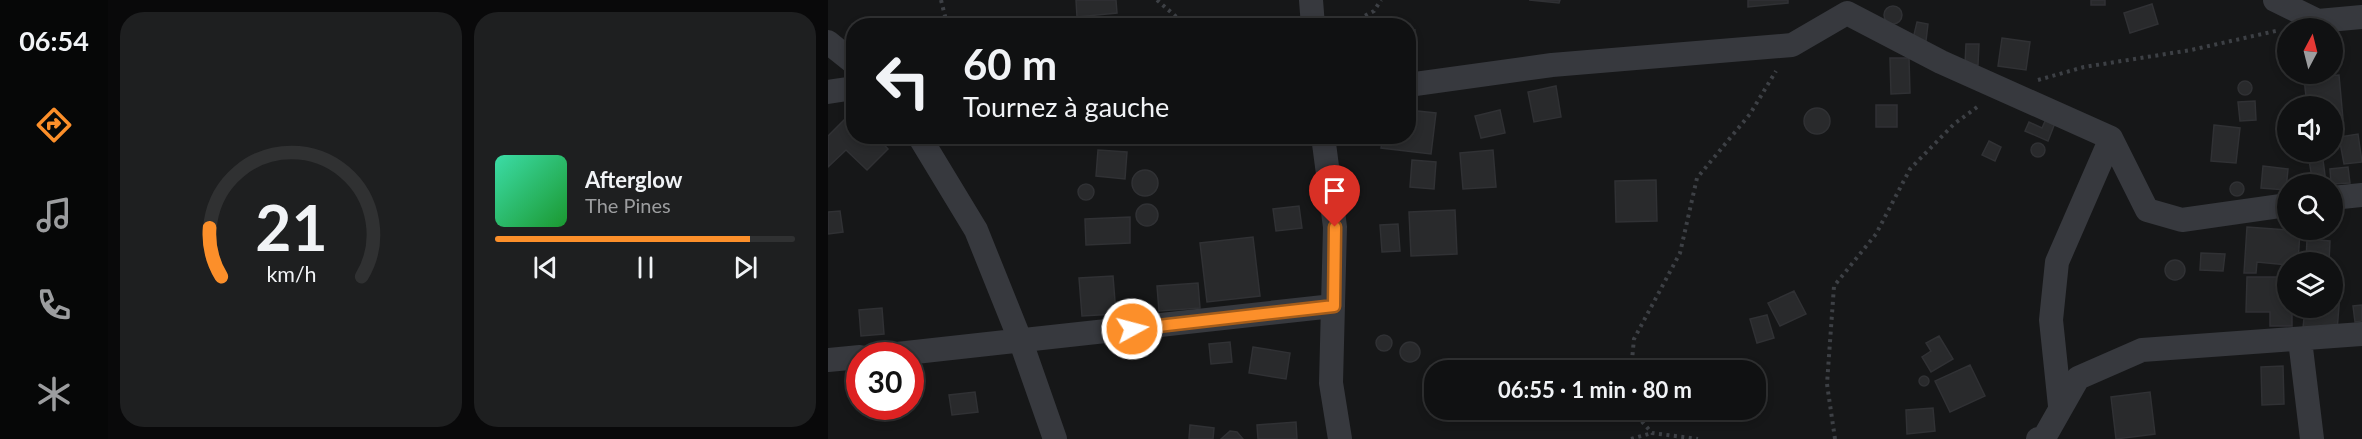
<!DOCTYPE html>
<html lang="fr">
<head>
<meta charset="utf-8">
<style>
	:root { --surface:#101112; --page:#1e1f20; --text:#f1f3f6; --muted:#9c9d9f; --line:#303132; --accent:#fc8f2a }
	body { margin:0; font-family:Lato,sans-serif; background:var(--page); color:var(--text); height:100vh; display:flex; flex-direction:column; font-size:22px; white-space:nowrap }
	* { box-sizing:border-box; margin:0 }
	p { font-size:20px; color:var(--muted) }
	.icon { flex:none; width:33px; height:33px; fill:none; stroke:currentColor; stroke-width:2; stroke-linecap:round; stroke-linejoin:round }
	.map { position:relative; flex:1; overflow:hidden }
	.sheet { display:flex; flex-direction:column; gap:12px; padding:12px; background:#09090a; width:720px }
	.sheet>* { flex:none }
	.guide { position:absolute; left:18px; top:18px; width:570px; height:126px; border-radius:24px; box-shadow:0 3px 9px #0003,0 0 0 2px var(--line); background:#101112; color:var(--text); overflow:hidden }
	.needle { width:39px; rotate:7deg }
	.controls { position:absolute; left:1449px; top:18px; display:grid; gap:12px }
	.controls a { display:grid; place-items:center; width:66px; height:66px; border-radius:50%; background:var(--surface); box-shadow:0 3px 9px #0003,0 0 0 2px var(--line); font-size:30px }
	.speed { position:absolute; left:18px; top:342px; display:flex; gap:12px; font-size:30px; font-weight:700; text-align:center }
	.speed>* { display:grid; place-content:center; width:78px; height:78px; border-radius:50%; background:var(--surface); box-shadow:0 3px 9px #0003,0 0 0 2px var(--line); line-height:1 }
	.speed .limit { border:9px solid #d22; background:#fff; color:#111 }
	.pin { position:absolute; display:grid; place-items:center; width:51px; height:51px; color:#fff; margin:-62px -26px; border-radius:50% 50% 50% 0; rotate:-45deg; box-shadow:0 0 6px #0007 }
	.pin .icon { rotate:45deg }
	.me { position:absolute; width:66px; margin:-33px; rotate:83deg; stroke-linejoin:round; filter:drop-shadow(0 0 4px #0008) }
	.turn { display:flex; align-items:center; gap:21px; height:126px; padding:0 18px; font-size:27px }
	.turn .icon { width:78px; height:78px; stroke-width:2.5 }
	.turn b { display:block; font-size:42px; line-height:51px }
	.sheet .tile { flex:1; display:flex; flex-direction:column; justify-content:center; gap:9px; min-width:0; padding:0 21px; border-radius:24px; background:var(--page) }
	.sheet .dial { align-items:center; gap:0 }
	.dial svg { height:156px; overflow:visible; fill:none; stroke:var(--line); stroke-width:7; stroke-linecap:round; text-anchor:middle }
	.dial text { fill:var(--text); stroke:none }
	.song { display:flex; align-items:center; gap:18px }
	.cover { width:72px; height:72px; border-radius:9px; background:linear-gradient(135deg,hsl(160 70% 55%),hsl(130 70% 35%)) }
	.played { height:6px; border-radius:3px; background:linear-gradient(90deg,var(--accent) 85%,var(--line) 85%) }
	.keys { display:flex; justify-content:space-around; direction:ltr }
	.sheet .tiles { flex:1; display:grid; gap:12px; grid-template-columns:repeat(2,1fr) }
	.trip { position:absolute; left:596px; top:360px; width:342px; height:60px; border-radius:24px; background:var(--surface); box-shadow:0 3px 9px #0003,0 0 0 2px var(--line); font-weight:700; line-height:60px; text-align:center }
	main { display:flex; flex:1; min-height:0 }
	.dock { display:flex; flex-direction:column; width:108px; justify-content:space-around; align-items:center; background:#060707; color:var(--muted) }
	.dock .icon { width:42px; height:42px }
	.dock .selected { color:var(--accent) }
	.dock b { font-size:27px; color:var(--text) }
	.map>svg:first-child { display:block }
</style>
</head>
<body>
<main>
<nav class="dock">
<b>06:54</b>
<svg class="icon selected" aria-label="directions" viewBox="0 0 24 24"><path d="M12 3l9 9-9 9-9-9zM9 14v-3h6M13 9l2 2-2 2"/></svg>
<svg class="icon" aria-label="music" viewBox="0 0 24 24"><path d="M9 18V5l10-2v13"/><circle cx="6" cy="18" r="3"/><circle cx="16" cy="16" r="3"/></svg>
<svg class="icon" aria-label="phone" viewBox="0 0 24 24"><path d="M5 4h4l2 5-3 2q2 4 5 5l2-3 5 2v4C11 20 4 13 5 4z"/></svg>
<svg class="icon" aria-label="climate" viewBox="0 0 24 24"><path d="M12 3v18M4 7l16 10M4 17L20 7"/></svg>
</nav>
<section class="sheet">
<div class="tiles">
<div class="tile dial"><svg viewBox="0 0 100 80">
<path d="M14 69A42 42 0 1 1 86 69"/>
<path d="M14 69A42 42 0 0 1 8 44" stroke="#fc8f2a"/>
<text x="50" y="56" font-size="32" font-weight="700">21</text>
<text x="50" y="72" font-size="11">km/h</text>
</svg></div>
<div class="tile">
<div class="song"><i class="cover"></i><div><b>Afterglow</b><p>The Pines</p></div></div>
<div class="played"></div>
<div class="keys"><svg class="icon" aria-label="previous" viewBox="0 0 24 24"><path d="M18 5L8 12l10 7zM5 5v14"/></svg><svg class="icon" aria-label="pause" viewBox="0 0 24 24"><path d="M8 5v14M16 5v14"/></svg><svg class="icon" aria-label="next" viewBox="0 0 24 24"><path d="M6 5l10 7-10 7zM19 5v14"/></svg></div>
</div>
</div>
</section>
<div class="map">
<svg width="1534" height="439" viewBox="0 0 1534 439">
	<rect width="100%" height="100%" fill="#161718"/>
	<path fill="#292a2c" stroke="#303134" stroke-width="1.5" d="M248,0H288L289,13L249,17Z
		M701,0H732L731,3Z
		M920,0H960V3L920,7Z
		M1263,0H1277V5H1263Z
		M1324,4L1330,24L1302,33L1296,13Z
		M1056 15a9 9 0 1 1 18 0a9 9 0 1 1-18 0Z
		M1089,22L1100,24L1098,41L1085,39Z
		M580,29L587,30L585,51H580Z
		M1174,38L1202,42L1198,70L1170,66Z
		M1138,44H1151L1150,65L1137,64Z
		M1062,58H1081L1082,93L1063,94Z
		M1511,75L1515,119L1504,120V106H1479L1476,78Z
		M1410 88a7 7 0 1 1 14 0a7 7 0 1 1-14 0Z
		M728,86L733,117L706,122L700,92Z
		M1427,101L1428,120L1412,121L1410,102Z
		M1048,105H1069V127H1048Z
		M976 121a13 13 0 1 1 26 0a13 13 0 1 1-26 0Z
		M580,110L608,113L603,154L553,148L555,136H580Z
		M672,110L677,133L653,138L647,116Z
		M24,112L26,136H48L60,149L39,170L18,150L0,167V136Z
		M1218,119L1227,123L1220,141L1197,131L1201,122L1214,128Z
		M1386,125L1412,128L1408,163L1383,161Z
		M1530,134L1534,162L1516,164L1511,137Z
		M1161,141L1173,147L1167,161L1154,155Z
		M1203 150a7 7 0 1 1 14 0a7 7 0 1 1-14 0Z
		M270,150L299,152L297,179L268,176Z
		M665,150L668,187L635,189L632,153Z
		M1494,152L1498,183L1485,184L1480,154Z
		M584,160L608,162L606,189L582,187Z
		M1435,166L1460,169L1458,190L1433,188Z
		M1520,167L1522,183L1503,184L1502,169Z
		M304 183a13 13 0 1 1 26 0a13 13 0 1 1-26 0Z
		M828,180L829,221L788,222L787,181Z
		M1402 189a7 7 0 1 1 14 0a7 7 0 1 1-14 0Z
		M250 192a8 8 0 1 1 16 0a8 8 0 1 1-16 0Z
		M308 215a11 11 0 1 1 22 0a11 11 0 1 1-22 0Z
		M471,206L474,228L448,231L445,209Z
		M627,210L629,254L583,256L581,212Z
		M12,211L15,232L0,234V212Z
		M302,217V243L258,245L257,219Z
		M570,224L572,251L554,252L552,225Z
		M1419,227L1472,231L1470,262L1460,265L1429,262L1428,273H1416Z
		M425,237L432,296L379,302L372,243Z
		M1479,239L1502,241L1501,262H1478Z
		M1373,253L1397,254L1395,271L1372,270Z
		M1337 270a10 10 0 1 1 20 0a10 10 0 1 1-20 0Z
		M285,276L288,314L254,316L251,278Z
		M1419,277H1460V308H1464V326H1442V312H1418Z
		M1504,280L1513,281L1509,331L1475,328L1477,308H1504Z
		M370,283L372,308L331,311L329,286Z
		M966,291L978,314L952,326L940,303Z
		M1534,305V321L1527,322L1525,306Z
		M54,308L56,334L33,336L31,310Z
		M939,315L946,338L929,343L922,319Z
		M548 343a8 8 0 1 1 16 0a8 8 0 1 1-16 0Z
		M1111,336L1125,359L1103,372L1094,357L1103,351L1098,343Z
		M402,342L404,362L383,364L381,344Z
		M572 352a10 10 0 1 1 20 0a10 10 0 1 1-20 0Z
		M425,347L462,353L458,379L421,373Z
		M1142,365L1157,396L1122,412L1107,381Z
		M1455,366L1456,404L1434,405L1433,367Z
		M927,373H930L932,408H927Z
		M1091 381a5 5 0 1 1 10 0a5 5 0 1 1-10 0Z
		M147,392L150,412L124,415L121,395Z
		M1322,392L1327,434L1288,439L1283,397Z
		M1105,408L1107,431L1079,434L1078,410Z
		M468,422L469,439H430L429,425Z
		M362,425L386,428L385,439H361Z
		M402,431L409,432L415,439H393Z"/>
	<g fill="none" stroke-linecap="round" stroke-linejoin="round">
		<path stroke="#3d4045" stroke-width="4" stroke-dasharray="3 4.5" stroke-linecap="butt" d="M113,0L118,20
			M329,0L353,21L373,26
			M517,26L546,11L553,0
			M1210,80L1256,67L1363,50L1452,30
			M803,370L806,339L852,253L869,178L922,114L948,71
			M804,410L824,433L870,439
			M803,439L824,433
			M1007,439L999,384L1006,286L1048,234L1082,169L1126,124L1152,105"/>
		<path stroke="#37393e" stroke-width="24" d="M483,0L485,26
			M1447,0L1490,21L1534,17
			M0,42L26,63
			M580,85L724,65L964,45L1019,13L1113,62L1283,138L1319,210L1354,220L1460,205
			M0,92L26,88
			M91,136L148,230L193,342L227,439
			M495,136L507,227L503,383L512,439
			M1504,198L1534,195
			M1472,340L1484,439
			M51,356L505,306
			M0,360L32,357
			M1232,406L1223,320L1229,262L1283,138
			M1210,439L1216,438L1250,378L1314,350L1534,334"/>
	</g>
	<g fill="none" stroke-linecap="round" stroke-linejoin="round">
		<g stroke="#a45d1b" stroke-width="15">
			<path id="route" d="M304,329L506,306L507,227"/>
		</g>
		<use href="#route" stroke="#fc8f2a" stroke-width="10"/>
	</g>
</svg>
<div class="controls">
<a><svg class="needle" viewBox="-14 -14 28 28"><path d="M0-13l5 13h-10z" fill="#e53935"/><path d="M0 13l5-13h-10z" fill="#9c9d9f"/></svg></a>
<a><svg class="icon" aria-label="sound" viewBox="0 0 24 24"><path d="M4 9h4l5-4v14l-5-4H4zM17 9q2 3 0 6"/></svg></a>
<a><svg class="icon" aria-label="search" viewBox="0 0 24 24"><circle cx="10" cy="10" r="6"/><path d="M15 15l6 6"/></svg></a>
<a><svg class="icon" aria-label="layers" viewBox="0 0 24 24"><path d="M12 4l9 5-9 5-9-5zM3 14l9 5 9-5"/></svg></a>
</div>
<div class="speed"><div class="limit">30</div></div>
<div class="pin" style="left:507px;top:227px;background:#d93025"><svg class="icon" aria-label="arrive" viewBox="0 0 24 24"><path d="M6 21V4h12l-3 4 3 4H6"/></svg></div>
<svg class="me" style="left:304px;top:329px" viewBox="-20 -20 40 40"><circle r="17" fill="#fc8f2a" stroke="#fff" stroke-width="3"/><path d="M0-11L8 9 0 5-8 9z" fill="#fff"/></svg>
<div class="trip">06:55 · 1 min · 80 m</div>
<div class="guide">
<div class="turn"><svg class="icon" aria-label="left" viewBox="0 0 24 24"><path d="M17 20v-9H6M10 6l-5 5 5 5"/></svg><div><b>60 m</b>Tournez à gauche</div></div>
</div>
</div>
</main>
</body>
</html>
